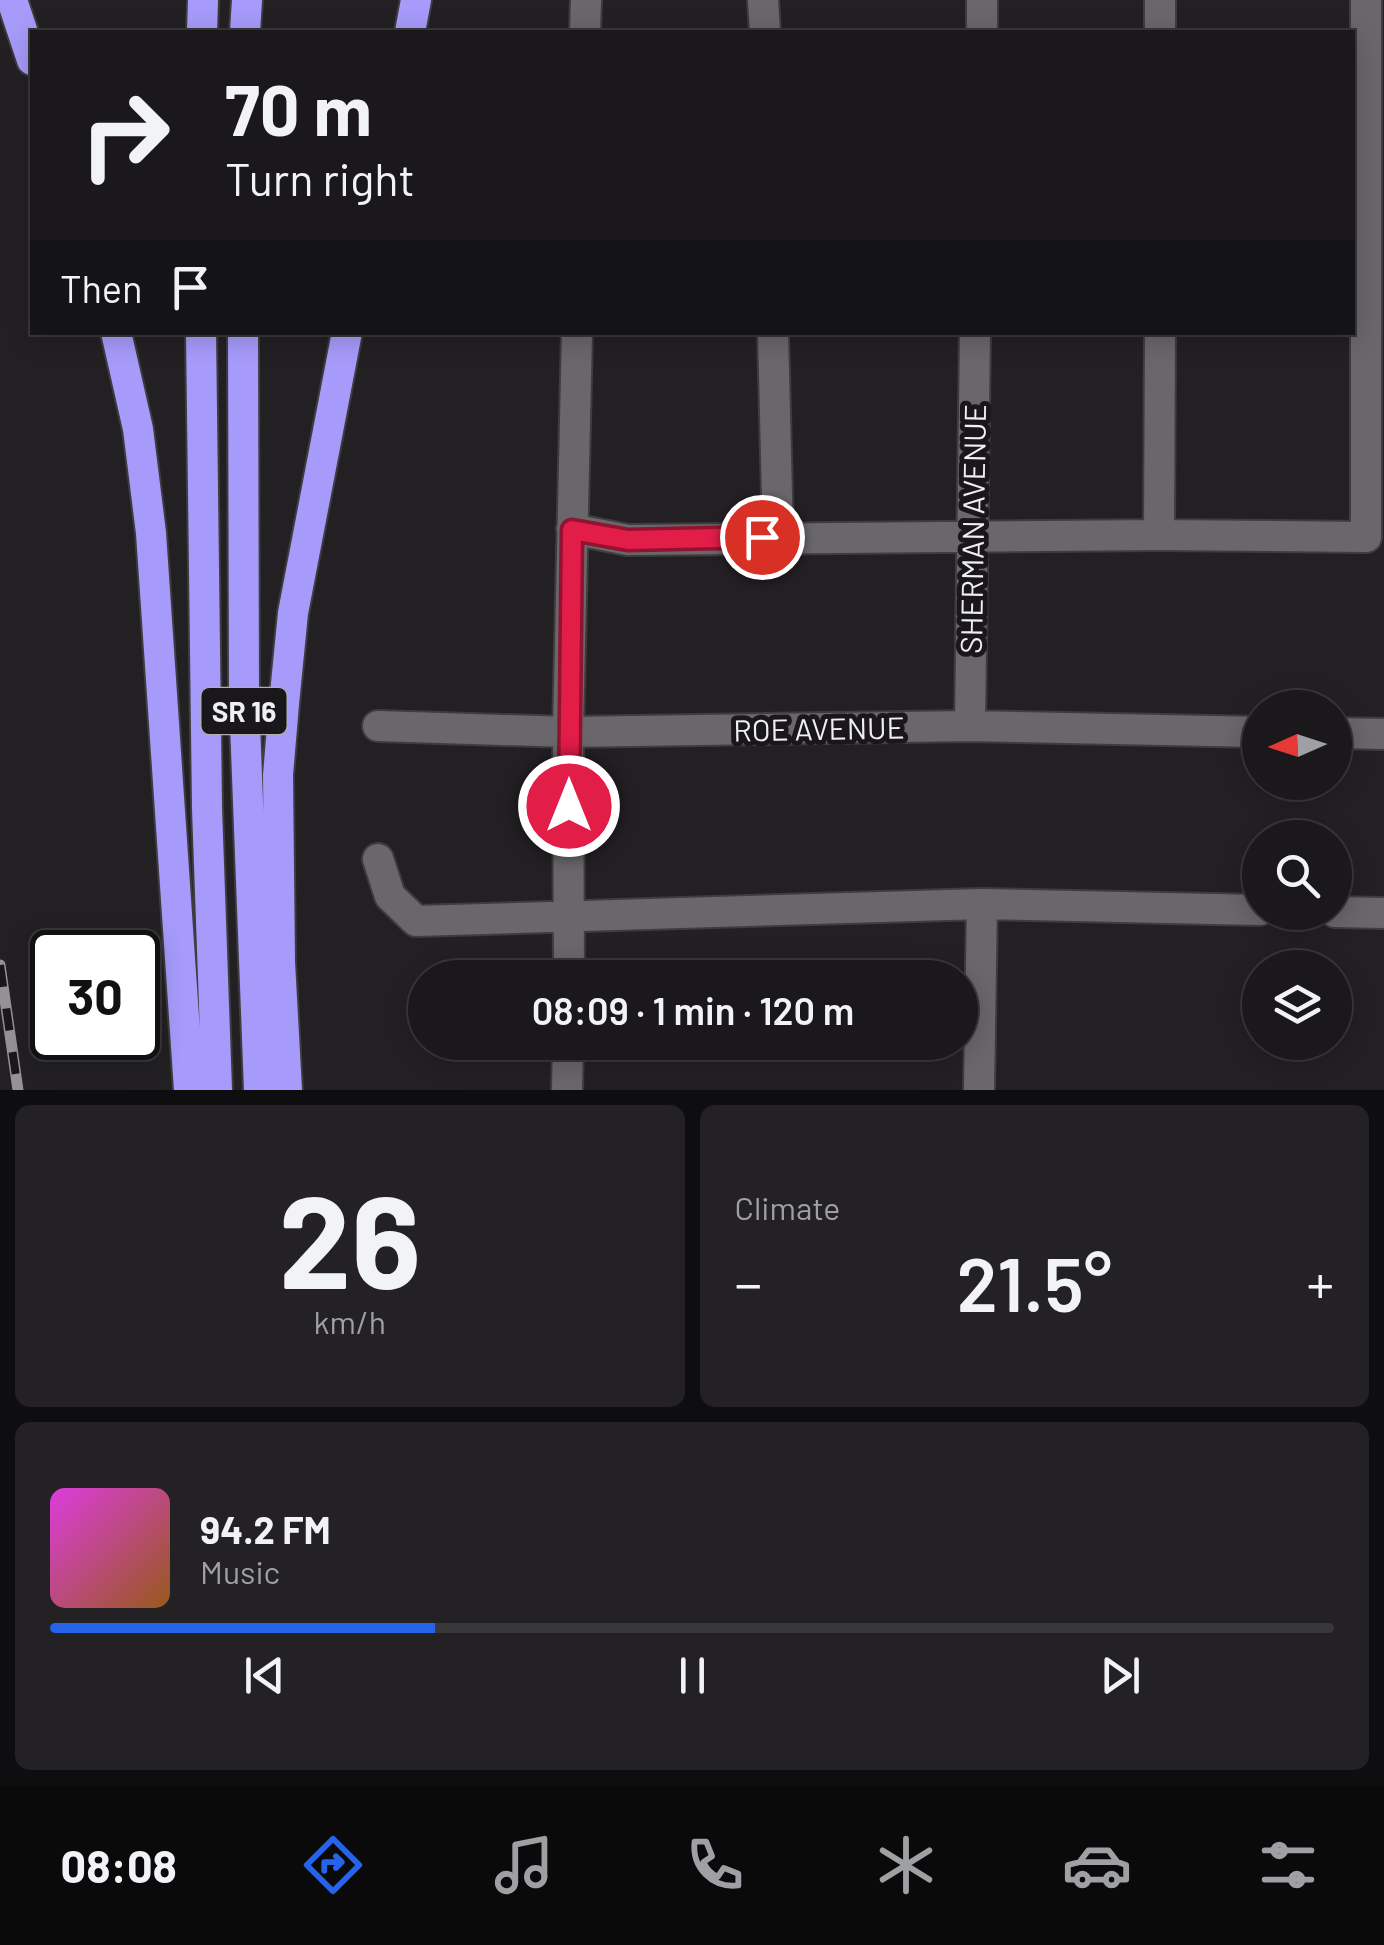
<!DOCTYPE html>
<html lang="en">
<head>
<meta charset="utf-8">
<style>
	:root { --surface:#1a181b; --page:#232124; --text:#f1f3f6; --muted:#9fa0a3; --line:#38373a; --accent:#2563eb }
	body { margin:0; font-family:Barlow,sans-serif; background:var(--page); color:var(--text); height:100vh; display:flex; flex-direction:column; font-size:38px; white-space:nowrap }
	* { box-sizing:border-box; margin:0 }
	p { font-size:32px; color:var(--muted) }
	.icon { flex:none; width:55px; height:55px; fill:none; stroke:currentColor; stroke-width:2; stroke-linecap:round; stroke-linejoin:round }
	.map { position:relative; height:1090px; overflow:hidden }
	.side { display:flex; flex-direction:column; gap:15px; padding:15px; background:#0e0d0f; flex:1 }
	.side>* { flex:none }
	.banner { position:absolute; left:30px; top:30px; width:1325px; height:305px; border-radius:0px; box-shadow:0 5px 25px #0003,0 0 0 2px var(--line); background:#1a181b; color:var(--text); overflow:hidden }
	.needle { width:65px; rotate:267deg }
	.fabs { position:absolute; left:1242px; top:690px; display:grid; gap:20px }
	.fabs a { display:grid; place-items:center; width:110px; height:110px; border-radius:50%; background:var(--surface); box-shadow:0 5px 25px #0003,0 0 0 2px var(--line); font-size:50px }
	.speed { position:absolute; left:30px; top:930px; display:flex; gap:20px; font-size:50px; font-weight:700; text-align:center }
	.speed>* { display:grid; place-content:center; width:130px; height:130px; border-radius:50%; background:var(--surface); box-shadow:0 5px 25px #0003,0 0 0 2px var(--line); line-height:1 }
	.speed .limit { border:5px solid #111; border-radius:15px; background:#fff; color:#111 }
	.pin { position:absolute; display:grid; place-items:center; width:85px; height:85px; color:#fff; margin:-42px; border:5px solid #fff; border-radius:50%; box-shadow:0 2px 10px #0007 }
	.me { position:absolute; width:110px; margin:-55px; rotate:0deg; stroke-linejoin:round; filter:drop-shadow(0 0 8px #0008) }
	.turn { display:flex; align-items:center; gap:35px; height:210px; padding:0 30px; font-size:45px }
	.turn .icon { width:130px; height:130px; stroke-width:2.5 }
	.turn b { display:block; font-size:70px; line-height:85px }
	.then { display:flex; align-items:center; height:95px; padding:0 30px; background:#0003; gap:20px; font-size:38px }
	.big { font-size:75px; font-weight:600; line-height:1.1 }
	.side .tile { flex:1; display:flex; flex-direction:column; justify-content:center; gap:15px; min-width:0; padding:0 35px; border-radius:15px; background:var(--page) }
	.side .dial { align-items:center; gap:0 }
	.dial b { font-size:130px; line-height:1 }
	.song { display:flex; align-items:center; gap:30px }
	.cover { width:120px; height:120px; border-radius:15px; background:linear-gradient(135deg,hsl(300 70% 55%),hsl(30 70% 35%)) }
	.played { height:10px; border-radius:5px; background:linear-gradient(90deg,var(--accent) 30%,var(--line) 30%) }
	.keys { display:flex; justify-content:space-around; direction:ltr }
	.heat { display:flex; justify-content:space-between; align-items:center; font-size:55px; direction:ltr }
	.side .tiles { flex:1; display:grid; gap:15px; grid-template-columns:1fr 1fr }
	.tile:last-child { grid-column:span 2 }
	.trip { position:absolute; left:408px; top:960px; width:570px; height:100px; border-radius:50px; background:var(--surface); box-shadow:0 5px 25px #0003,0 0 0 2px var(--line); font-weight:600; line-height:100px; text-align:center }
	.dock { display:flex; height:160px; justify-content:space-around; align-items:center; background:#0a0a0b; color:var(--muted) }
	.dock .icon { width:70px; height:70px }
	.dock .active { color:var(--accent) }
	.dock b { font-size:45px; color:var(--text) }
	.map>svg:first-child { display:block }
</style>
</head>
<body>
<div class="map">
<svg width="1384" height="1090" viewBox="0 0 1384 1090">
	<rect width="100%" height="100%" fill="#232024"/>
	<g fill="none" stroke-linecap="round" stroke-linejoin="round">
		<g stroke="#3e3c3f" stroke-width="34">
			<path id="minor" d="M763,0L765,32
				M1366,0V537
				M585,32L586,0
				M982,32V0
				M1160,32V0
				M773,332L778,537
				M572,529L628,540L1159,535L1366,537
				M1159,535L1160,332
				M378,726L568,732L970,726L1260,732
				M970,726L975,332
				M1335,733L1384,734
				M378,859L390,896L416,921L982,904L1260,910
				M1335,912L1384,913
				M569,978L568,732L577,332
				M567,1090L568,1042
				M979,1090L982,904"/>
		</g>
		<g stroke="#3e3c3f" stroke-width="34">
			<path id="highway" d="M12,0L32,60
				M202,32L203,0
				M245,32L247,0
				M410,32L416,0
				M116,332L138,429L151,533L189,1090
				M201,332L207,808L217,1090
				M243,332L244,697L259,1090
				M287,1090L280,962L278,775L284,704L293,613L347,332"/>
		</g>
		<use href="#minor" stroke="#6a676c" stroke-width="30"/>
		<use href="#highway" stroke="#a69bfa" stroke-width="30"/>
		<g stroke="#949295" stroke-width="11">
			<path id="rail" d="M0,965L18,1090"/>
		</g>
		<use href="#rail" stroke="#19171a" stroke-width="8" stroke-dasharray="22" stroke-linecap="butt"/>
	</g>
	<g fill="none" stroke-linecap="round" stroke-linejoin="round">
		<g stroke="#92132f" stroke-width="25">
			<path id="route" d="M569,806L572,530L628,540L762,537"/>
		</g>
		<use href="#route" stroke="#e11d48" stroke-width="18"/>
	</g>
	<g text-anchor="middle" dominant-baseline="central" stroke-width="10" stroke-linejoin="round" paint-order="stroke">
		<rect fill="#19171a" stroke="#afaeb0" stroke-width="2.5" x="201.5" y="688" width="85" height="46" rx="8"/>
		<g font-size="28" font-weight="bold" fill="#efeef0">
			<text x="244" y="711">SR 16</text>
		</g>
		<g font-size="30" fill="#efeef0" stroke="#19171a">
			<text transform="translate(972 529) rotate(-89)">SHERMAN AVENUE</text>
			<text transform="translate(819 728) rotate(-1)">ROE AVENUE</text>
		</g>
	</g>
</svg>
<div class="fabs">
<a><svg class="needle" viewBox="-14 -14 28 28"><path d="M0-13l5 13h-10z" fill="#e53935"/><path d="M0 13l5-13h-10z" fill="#9fa0a3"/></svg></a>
<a><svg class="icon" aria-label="search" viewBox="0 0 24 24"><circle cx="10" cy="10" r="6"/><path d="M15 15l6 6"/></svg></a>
<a><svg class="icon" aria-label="layers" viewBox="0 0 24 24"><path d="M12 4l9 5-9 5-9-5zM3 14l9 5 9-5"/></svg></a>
</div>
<div class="speed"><div class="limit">30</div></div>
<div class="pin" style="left:762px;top:537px;background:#d93025"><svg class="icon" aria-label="arrive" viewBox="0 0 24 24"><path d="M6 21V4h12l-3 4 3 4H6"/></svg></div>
<svg class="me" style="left:569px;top:806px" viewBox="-20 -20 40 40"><circle r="17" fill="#e11d48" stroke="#fff" stroke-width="3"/><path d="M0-11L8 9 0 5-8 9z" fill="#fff"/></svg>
<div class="trip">08:09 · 1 min · 120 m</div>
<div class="banner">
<div class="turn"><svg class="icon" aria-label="right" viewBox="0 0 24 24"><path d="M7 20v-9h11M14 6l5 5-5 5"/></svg><div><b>70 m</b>Turn right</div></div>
<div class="then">Then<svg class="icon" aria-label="arrive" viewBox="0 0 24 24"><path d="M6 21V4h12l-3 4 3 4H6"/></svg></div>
</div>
</div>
<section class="side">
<div class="tiles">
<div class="tile dial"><b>26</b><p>km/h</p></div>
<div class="tile"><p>Climate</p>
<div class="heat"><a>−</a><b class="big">21.5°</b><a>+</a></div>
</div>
<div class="tile">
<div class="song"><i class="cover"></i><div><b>94.2 FM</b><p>Music</p></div></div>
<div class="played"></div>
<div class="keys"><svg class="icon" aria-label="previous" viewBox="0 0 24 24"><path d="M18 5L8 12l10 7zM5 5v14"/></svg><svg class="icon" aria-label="pause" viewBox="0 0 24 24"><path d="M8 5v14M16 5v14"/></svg><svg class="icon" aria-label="next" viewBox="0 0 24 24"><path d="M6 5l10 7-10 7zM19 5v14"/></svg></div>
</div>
</div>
</section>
<nav class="dock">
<b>08:08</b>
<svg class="icon active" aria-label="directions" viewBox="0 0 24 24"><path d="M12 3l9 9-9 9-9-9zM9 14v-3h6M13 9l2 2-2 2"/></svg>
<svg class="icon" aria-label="music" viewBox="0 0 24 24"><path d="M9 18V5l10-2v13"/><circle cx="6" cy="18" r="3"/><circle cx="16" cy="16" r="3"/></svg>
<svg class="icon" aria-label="phone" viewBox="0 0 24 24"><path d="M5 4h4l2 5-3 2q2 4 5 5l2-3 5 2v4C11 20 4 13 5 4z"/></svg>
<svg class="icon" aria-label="climate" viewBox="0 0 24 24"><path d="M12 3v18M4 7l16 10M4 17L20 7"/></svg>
<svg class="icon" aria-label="car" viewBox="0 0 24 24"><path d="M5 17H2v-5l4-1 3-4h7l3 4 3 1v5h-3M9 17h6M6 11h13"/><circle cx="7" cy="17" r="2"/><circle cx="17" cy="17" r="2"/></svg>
<svg class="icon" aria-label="filters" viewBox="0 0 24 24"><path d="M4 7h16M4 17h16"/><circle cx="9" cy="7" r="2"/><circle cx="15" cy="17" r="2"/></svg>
</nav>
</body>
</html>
